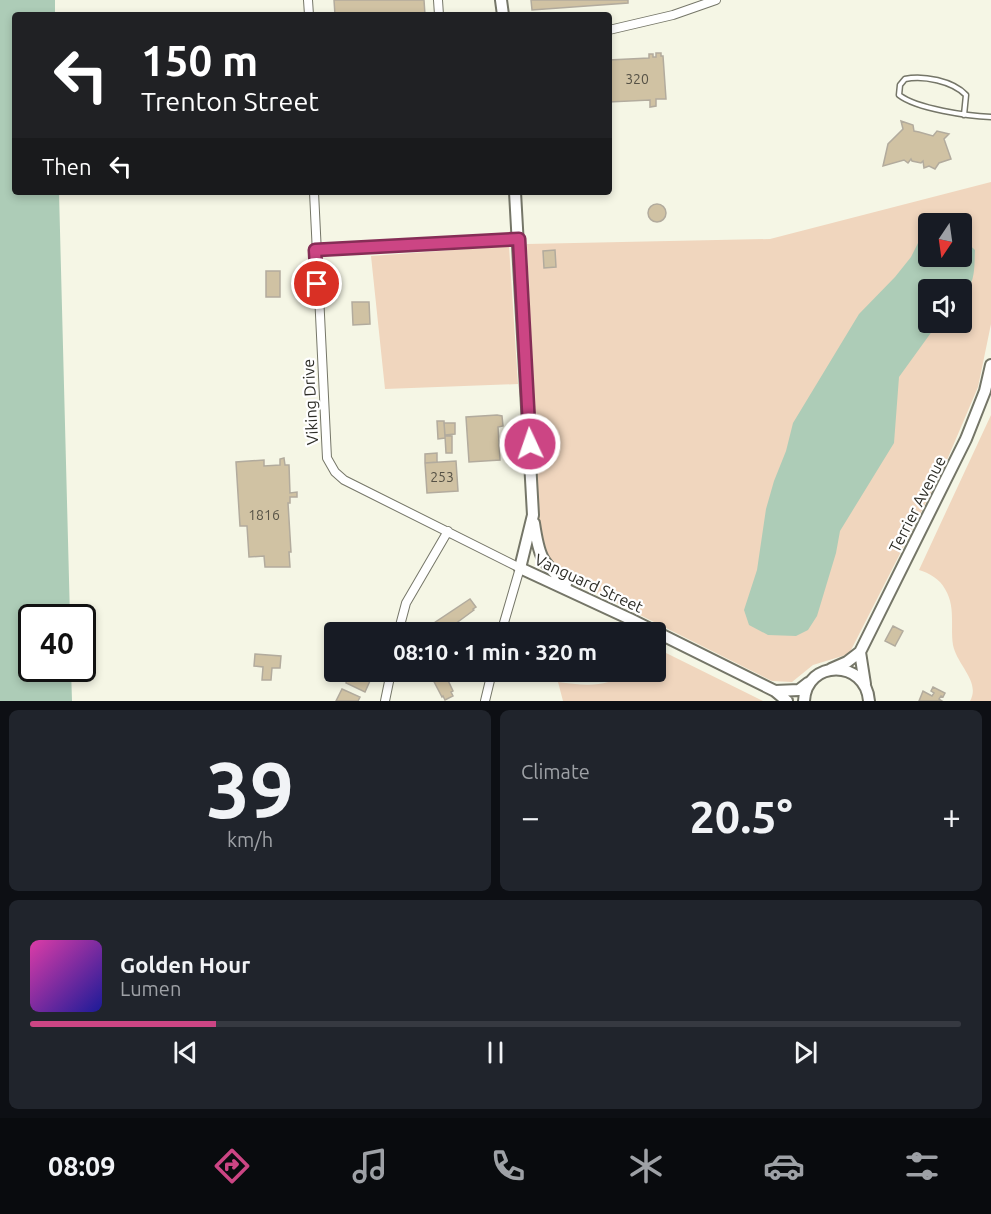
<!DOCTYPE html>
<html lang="en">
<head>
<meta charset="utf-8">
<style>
	:root { --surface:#171b24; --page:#20242c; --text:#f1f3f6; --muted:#9ea1a6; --line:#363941; --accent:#cc4584 }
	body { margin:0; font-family:Ubuntu,sans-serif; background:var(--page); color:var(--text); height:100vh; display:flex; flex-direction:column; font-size:22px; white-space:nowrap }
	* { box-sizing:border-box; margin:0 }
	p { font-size:20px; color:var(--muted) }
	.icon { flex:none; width:33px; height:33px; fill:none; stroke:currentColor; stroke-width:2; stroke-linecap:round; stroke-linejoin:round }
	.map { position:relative; height:701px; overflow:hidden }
	.sheet { display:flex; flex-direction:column; gap:9px; padding:9px; background:#0d0f14; flex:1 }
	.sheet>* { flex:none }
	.hud { position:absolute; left:12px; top:12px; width:600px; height:183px; border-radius:6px; box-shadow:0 3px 9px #0003; background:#202124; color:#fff; overflow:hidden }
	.needle { width:39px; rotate:193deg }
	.fabs { position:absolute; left:918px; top:213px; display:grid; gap:12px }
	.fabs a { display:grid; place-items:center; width:54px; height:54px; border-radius:6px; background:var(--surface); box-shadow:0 3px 9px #0003; font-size:30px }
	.speed { position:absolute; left:18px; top:604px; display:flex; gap:12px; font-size:30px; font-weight:700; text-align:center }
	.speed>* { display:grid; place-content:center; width:78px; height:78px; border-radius:50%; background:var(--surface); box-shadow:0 3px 9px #0003; line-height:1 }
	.speed .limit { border:3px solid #111; border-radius:9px; background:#fff; color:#111 }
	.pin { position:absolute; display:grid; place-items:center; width:51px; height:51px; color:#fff; margin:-26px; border:3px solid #fff; border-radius:50%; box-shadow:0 2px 6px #0007 }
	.me { position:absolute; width:66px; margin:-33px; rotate:357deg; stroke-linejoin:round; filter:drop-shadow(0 0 4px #0008) }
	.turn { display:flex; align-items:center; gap:21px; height:126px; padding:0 30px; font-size:27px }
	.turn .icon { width:78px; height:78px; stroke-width:2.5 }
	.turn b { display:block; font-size:42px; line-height:51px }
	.then { display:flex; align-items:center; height:57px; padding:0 30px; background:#0003; gap:12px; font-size:22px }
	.big { font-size:45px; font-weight:700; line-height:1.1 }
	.sheet .card { flex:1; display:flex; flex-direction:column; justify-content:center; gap:9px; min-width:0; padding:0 21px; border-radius:9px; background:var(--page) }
	.sheet .dial { align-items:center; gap:0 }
	.dial b { font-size:78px; line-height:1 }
	.song { display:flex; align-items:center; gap:18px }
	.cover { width:72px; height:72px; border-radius:9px; background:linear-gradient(135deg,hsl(320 70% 55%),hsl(240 70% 35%)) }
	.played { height:6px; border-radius:3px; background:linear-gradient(90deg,var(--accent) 20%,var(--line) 20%) }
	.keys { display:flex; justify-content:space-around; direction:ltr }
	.heat { display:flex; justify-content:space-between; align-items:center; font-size:33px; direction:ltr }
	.sheet .tiles { flex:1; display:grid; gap:9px; grid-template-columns:1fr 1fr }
	.card:last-child { grid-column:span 2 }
	.trip { position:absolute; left:324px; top:622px; width:342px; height:60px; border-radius:6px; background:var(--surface); box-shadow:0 3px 9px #0003; font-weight:700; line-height:60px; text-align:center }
	.tabs { display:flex; height:96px; justify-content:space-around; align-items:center; background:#090b0e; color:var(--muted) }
	.tabs .icon { width:42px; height:42px }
	.tabs .active { color:var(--accent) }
	.tabs b { font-size:27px; color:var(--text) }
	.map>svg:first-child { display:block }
</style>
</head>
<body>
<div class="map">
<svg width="991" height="701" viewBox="0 0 991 701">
	<rect width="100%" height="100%" fill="#f5f6e5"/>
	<path fill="#f0d6be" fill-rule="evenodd" d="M991,182V324L978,387L944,467L849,654L813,665L792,682L772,681L574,582L547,560L539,533L527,244L770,239ZM928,224H962V256H928ZM928,290H962V322H928Z
		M509,246L518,384L385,389L371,256Z
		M991,415V701H970C981,682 957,665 953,645C950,626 956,607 945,589C940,579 929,573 919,570Z
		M656,648L763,701H563L558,682C582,685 607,689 627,672H656Z"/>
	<path fill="#adccb7" d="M0,0H55V15H15V192H59L70,618H32V669H71L72,701H0Z
		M928,234V256H962V238L975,250C974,268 976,283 962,296V290H928V322L938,323L899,377L894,443L840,531L836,553L817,616L808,630L796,636L768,635L749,625L744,610L757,570L766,509L774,481L786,451L793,423L859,314L895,277L911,257L920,239Z"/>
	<path fill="#d0c2a3" stroke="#b2ab9d" stroke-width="1.5" d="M334,0H424L425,15H335Z
		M531,0H628V3L532,10Z
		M656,53H661V56H663L666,99H656V106L650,107V100L609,102V60L649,58V54H653V57H656Z
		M901,121L913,125L914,131L919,132L933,136L937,131L949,134L944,139L951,159L939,163L935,169L929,166L924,168L923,161L921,163L912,161L911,159L908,163L904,160L883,166L888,144L903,129Z
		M648 213a9 9 0 1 1 18 0a9 9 0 1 1-18 0Z
		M555,250L556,267L544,268L543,251Z
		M266,271H280V297H266Z
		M352,302H369L370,324L353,325Z
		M497,415L502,416L503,426L498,427L500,460L469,462L466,417Z
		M437,421H444L445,438L438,439Z
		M444,423H455V434L445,435Z
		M445,436H452V453H446Z
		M437,453V462L425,463V454Z
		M284,458L285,465H289L290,493L297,492V497H290V503H288L291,552H289L290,567H265L264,556L249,557L247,526H240L236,462L264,460V466L280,465V459Z
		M456,461L458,491L427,493L425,463Z
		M470,599L476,607L473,609L474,610L447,630L448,633H428L425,629Z
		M893,626L903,631L895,646L885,641Z
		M255,654L281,656L280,668H272L271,680H262L263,667L254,666Z
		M351,672H374L365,692L346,683Z
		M429,672H444L453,691L451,692L453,696L445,700L443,696L442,697Z
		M933,687L945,693L943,697L941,696L939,699L942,701H919L923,691L932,696L934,693L931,691Z
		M342,689L360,697L358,701H336Z"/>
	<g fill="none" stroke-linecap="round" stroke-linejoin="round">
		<g stroke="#757668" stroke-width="7">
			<path id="lane" d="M964,115L966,95C953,81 923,75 905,79L900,85L899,95C917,109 968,116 991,117"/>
		</g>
		<g stroke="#757668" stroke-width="10">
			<path id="street" d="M308,0L309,15
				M438,0L439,15
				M609,30L673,15L716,0
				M314,192L327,458L335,472L344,480L520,568L501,633
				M315,251L519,239
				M398,633L406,603L448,531
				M385,701L391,672
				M485,701L492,672"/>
		</g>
		<g stroke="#757668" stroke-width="14">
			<path id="secondary" d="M501,0L503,15
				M515,192L533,515L520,568L630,619L775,691L787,701
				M534,523C539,557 541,561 566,584
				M860,652L865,684
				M831,669L847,662L860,652L966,439L985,391L991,365
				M775,691L799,690L808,683
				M804,701C806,659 866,659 869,701"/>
		</g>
		<use href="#lane" stroke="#fff" stroke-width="4"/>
		<use href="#street" stroke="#fff" stroke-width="8"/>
		<use href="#secondary" stroke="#fff" stroke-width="10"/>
	</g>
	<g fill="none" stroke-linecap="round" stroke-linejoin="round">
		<g stroke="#852d56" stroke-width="15">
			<path id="route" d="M317,284L315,250L519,239L530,444"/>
		</g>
		<use href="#route" stroke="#cc4584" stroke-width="10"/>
	</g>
	<g text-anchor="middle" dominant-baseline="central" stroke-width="4.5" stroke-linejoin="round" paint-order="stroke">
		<g font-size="14" fill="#565246">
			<text x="637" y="79">320</text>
			<text x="442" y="477">253</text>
			<text x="264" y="515">1816</text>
		</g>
		<g font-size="16" fill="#2d2d27" stroke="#fff">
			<text transform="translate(310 402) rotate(-93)">Viking Drive</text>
			<text transform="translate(917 504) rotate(-63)">Terrier Avenue</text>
			<text transform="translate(589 583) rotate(25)">Vanguard Street</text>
		</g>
	</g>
</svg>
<div class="fabs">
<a><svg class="needle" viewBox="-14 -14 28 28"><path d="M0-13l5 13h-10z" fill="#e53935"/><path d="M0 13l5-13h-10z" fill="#9ea1a6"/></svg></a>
<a><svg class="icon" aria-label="sound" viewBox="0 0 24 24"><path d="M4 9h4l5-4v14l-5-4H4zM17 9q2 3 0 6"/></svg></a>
</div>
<div class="speed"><div class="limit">40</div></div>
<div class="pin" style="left:317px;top:284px;background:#d93025"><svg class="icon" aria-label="arrive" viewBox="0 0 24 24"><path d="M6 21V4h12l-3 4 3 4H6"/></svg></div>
<svg class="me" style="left:530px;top:444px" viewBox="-20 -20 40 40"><circle r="17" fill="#cc4584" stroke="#fff" stroke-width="3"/><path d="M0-11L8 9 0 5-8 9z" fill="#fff"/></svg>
<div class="trip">08:10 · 1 min · 320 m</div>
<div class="hud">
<div class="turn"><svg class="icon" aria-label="left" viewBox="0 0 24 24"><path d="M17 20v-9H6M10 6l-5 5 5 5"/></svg><div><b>150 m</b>Trenton Street</div></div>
<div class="then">Then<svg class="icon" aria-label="left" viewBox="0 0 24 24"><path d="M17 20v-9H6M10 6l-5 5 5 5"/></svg></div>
</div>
</div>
<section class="sheet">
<div class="tiles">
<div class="card dial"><b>39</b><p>km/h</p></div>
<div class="card"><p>Climate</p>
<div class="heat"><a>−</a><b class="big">20.5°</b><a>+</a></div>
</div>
<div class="card">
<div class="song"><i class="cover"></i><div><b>Golden Hour</b><p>Lumen</p></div></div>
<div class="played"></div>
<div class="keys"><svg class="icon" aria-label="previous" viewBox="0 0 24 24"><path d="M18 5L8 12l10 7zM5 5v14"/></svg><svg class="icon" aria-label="pause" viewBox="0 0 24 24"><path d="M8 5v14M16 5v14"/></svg><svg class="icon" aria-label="next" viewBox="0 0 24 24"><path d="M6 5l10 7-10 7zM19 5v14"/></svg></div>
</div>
</div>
</section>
<nav class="tabs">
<b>08:09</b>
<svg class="icon active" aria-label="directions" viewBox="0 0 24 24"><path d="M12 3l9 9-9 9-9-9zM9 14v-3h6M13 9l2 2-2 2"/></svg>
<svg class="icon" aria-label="music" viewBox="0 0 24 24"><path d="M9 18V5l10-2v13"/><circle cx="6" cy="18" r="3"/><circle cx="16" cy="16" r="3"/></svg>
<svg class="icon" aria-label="phone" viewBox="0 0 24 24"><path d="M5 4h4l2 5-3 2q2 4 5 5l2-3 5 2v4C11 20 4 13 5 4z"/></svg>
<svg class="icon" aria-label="climate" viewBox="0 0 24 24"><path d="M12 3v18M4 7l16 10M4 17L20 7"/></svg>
<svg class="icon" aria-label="car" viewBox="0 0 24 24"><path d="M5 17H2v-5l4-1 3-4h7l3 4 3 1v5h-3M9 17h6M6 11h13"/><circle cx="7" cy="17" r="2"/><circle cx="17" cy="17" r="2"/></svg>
<svg class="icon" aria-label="filters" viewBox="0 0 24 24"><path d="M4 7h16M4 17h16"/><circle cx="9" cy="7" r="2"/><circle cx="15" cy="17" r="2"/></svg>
</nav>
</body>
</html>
